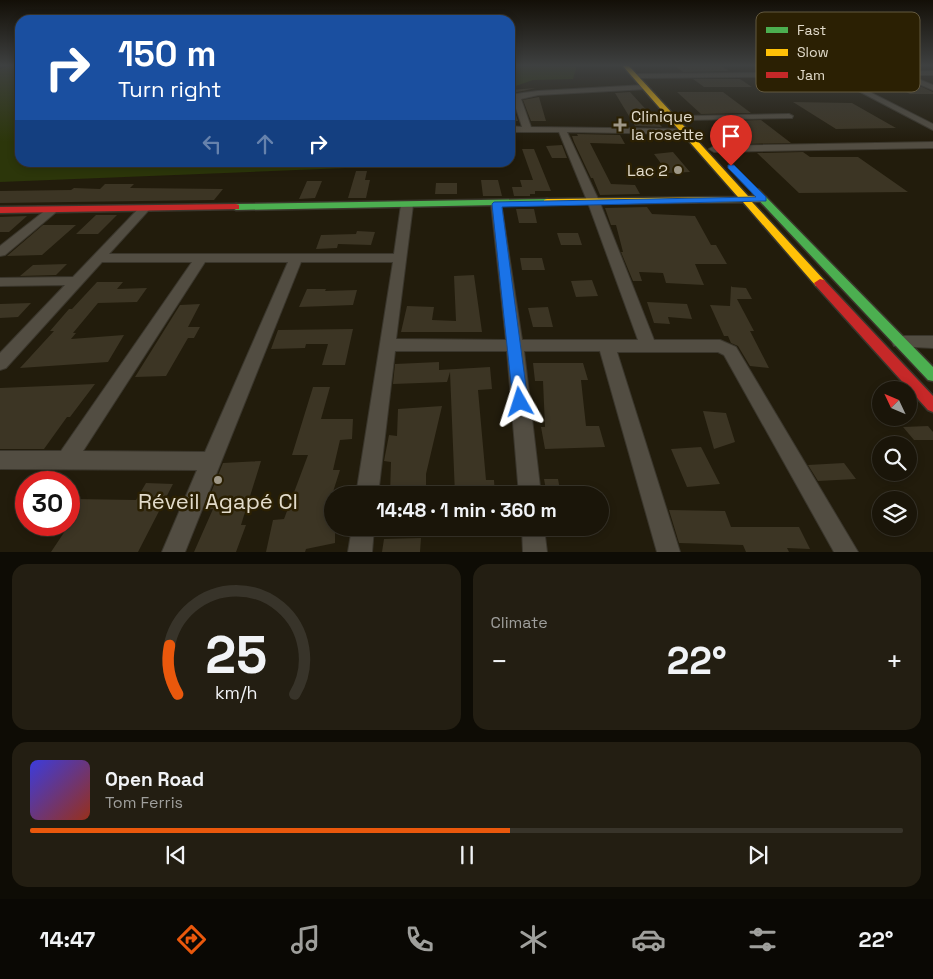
<!DOCTYPE html>
<html lang="en">
<head>
<meta charset="utf-8">
<style>
	:root { --surface:#1a1509; --page:#231e12; --text:#f1f3f6; --muted:#9f9f9c; --line:#38342a; --accent:#ea580c }
	body { margin:0; font-family:"Space Grotesk",sans-serif; background:var(--page); color:var(--text); height:100vh; display:flex; flex-direction:column; font-size:19px; white-space:nowrap }
	* { box-sizing:border-box; margin:0 }
	p { font-size:16px; color:var(--muted) }
	.icon { flex:none; width:28px; height:28px; fill:none; stroke:currentColor; stroke-width:2; stroke-linecap:round; stroke-linejoin:round }
	.map { position:relative; height:552px; overflow:hidden }
	.drawer { display:flex; flex-direction:column; gap:12px; padding:12px; background:#0e0c05; flex:1 }
	.drawer>* { flex:none }
	.guide { position:absolute; left:15px; top:15px; width:500px; height:152px; border-radius:15px; box-shadow:0 2px 8px #0003,0 0 0 1px var(--line); background:#1a4fa0; color:#fff; overflow:hidden }
	.needle { width:32px; rotate:314deg }
	.buttons { position:absolute; left:872px; top:381px; display:grid; gap:10px }
	.buttons a { display:grid; place-items:center; width:45px; height:45px; border-radius:50%; background:var(--surface); box-shadow:0 2px 8px #0003,0 0 0 1px var(--line); font-size:25px }
	.speed { position:absolute; left:15px; top:471px; display:flex; gap:10px; font-size:25px; font-weight:700; text-align:center }
	.speed>* { display:grid; place-content:center; width:65px; height:65px; border-radius:50%; background:var(--surface); box-shadow:0 2px 8px #0003,0 0 0 1px var(--line); line-height:1 }
	.speed .limit { border:8px solid #d22; background:#fff; color:#111 }
	.pin { position:absolute; display:grid; place-items:center; width:42px; height:42px; color:#fff; margin:-51px -21px; border-radius:50% 50% 50% 0; rotate:-45deg; box-shadow:0 0 5px #0007 }
	.pin .icon { rotate:45deg }
	.me { position:absolute; width:55px; margin:-28px; rotate:354deg; stroke-linejoin:round; filter:drop-shadow(0 0 4px #0008) }
	.turn { display:flex; align-items:center; gap:18px; height:105px; padding:0 20px; font-size:22px }
	.turn .icon { width:65px; height:65px; stroke-width:2.5 }
	.turn b { display:block; font-size:35px; line-height:42px }
	.lanes { display:flex; align-items:center; height:48px; padding:0 20px; background:#0003; justify-content:center; gap:25px; direction:ltr }
	.lanes .off { opacity:.35 }
	.big { font-size:38px; font-weight:700; line-height:1.1 }
	.drawer .tile { flex:1; display:flex; flex-direction:column; justify-content:center; gap:8px; min-width:0; padding:0 18px; border-radius:15px; background:var(--page) }
	.drawer .dial { align-items:center; gap:0 }
	.dial svg { height:130px; overflow:visible; fill:none; stroke:var(--line); stroke-width:7; stroke-linecap:round; text-anchor:middle }
	.dial text { fill:var(--text); stroke:none }
	.song { display:flex; align-items:center; gap:15px }
	.cover { width:60px; height:60px; border-radius:8px; background:linear-gradient(135deg,hsl(240 70% 55%),hsl(10 70% 35%)) }
	.played { height:5px; border-radius:2px; background:linear-gradient(90deg,var(--accent) 55%,var(--line) 55%) }
	.keys { display:flex; justify-content:space-around; direction:ltr }
	.heat { display:flex; justify-content:space-between; align-items:center; font-size:28px; direction:ltr }
	.drawer .tiles { flex:1; display:grid; gap:12px; grid-template-columns:1fr 1fr }
	.tile:last-child { grid-column:span 2 }
	.trip { position:absolute; left:324px; top:486px; width:285px; height:50px; border-radius:25px; background:var(--surface); box-shadow:0 2px 8px #0003,0 0 0 1px var(--line); font-weight:700; line-height:50px; text-align:center }
	.menu { display:flex; height:80px; justify-content:space-around; align-items:center; background:#0a0804; color:var(--muted) }
	.menu .icon { width:35px; height:35px }
	.menu .active { color:var(--accent) }
	.menu b { font-size:22px; color:var(--text) }
	.map>svg:first-child { display:block }
</style>
</head>
<body>
<div class="map">
<svg width="933" height="552" viewBox="0 0 933 552">
	<rect width="100%" height="100%" fill="#221c0c"/>
	<path fill="#2c360a" d="M14,65H20V162L374,163L371,167L0,182V69Z
		M510,65H577L573,79L533,80L510,88Z"/>
	<path fill="#3c3524" d="M674,65H720L729,71L683,72Z
		M875,77H900L933,92V94H910Z
		M693,79H740L752,87H704Z
		M536,88L513,93L511,100L518,121H510V90Z
		M630,92L662,127L635,126L615,93Z
		M677,92H723L751,113L701,114Z
		M539,97L546,121H531L523,100Z
		M793,102L852,103L896,128L836,129Z
		M761,120L791,143L747,144L722,121Z
		M577,134L620,135L625,144L590,143L611,184L635,185L640,194L600,195L593,178H591L574,142L572,136H578Z
		M562,145L567,158H552L546,146Z
		M522,149H534L551,191H535V194H530V196H514L512,187H522L520,180H533Z
		M673,152L690,172L668,173L654,154Z
		M803,152L810,157H858L908,192L799,193L757,153Z
		M356,171H367L365,180H370L366,198H348Z
		M481,180H498L502,196H483Z
		M307,181H322L315,198L299,199Z
		M436,183H457V194H435Z
		M105,184H134L130,188L223,189L214,200L0,203V191L71,190L74,188L100,189Z
		M647,207L652,214L695,216L711,245H716L727,264H695L704,285L666,283L663,273L639,272L642,281H633L621,252H623L616,225H611L605,208Z
		M516,209H534L537,223H519Z
		M96,215H117L98,234H76Z
		M27,216L9,232H0V217Z
		M43,225H76L42,255L7,256Z
		M357,231L375,232L371,245L338,244L337,248L316,249L321,235L356,234Z
		M557,233H578L582,245H561Z
		M520,258H542L545,270H522Z
		M67,264L56,275L20,276L33,265Z
		M474,275L482,332H401L407,306L434,307L432,320L456,321L454,276Z
		M592,280L598,296L576,297L571,281Z
		M97,282H123L117,289L147,288L137,302L98,303L73,333H76L71,339L124,335L108,362L20,368L54,331H50L69,309H72Z
		M731,286L732,287L746,288L752,299H737L754,331H750L769,368L750,366L738,346L731,343L728,336H724L710,305L730,306Z
		M307,289H326L325,291L357,290L353,305L299,307Z
		M647,302L687,304L692,319L668,317L670,324L654,323Z
		M31,303L18,317L0,318V304Z
		M200,304L188,327H200L194,338H188L166,376L135,377L180,305Z
		M548,307L553,327H533L528,308Z
		M353,329L345,365H322L328,344H306L305,348L271,349L278,330Z
		M439,362V370L490,367L492,389L478,390L486,480H494L495,495H455L450,372L447,382L393,384L395,364Z
		M533,363H583L588,380H581L586,426H599L605,447L545,449L541,427H545L543,381H535Z
		M95,384L70,417H67L44,449H0V388Z
		M313,387H330L321,419H353L352,439L340,440L333,470H340L332,495V528H335V543L306,549L305,552H266L273,520L284,519L308,455H292Z
		M442,406L426,474V495H390L391,462L384,461L389,435L397,436L398,409Z
		M703,411L726,413L735,442L714,449Z
		M928,426L933,432V440H914L903,427Z
		M701,447L720,484L687,487L671,449Z
		M261,461L241,525H246L236,552H194L213,509L204,510L223,463Z
		M844,463L856,479L818,481L808,465Z
		M544,479H558L561,495H547Z
		M146,483L173,484L138,552H51L69,525V509L76,499L136,500Z
		M669,510L725,511L731,527H799L810,549L787,548L789,552H746L743,545L679,543Z
		M421,538L420,552H382L384,539Z"/>
	<g fill="none" stroke-linecap="round" stroke-linejoin="round">
		<g stroke="#3a362c" stroke-width="2">
			<path id="street" d="M933,71V75H908L933,85V90L902,77L901,75L838,76L933,124V130L830,76L634,78L631,76L634,74Z
				M644,85H647V89L538,95L521,99L531,127L687,129V133L684,134L567,132L600,203L654,340H720L736,347L858,552H834L724,355L718,352H617L680,552H657L600,351H524L541,495H519L507,351H395L378,495H356L393,262H301L185,552H162L197,470L0,469V451H61L192,262H102L6,368L0,370V353L65,285L0,286V278L73,277L140,207H148L150,209L148,211L109,254H394L401,205L403,203H411L413,205L396,339L506,340L491,204L497,201L501,202L522,340H638L588,203L559,132H510V126L522,127L513,99L515,94L538,91ZM205,262H288L205,452L83,451Z
				M789,114L793,116L792,118L685,120L681,118L685,116Z
				M933,142V148L714,152L709,149L714,146Z
				M51,208L55,209L57,211L55,213L5,255L0,256V246L47,209Z
				M900,336H933V348L894,346L892,342L894,338Z
				M352,528H374L372,552H348Z
				M522,528H544L547,552H523Z"/>
		</g>
		<g stroke="#3a362c" stroke-width="3">
			<path id="fast" d="M756,189L759,190L933,367V381L928,380L753,194V190Z
				M547,199L550,200V204L236,210L231,207L236,204Z"/>
		</g>
		<g stroke="#3a362c" stroke-width="3">
			<path id="slow" d="M622,65H628L748,196L766,197V201L752,202L824,280L826,283L824,286H816L743,202L544,204V200L547,199L738,197Z"/>
		</g>
		<g stroke="#3a362c" stroke-width="3">
			<path id="jam" d="M236,204L239,205V209L0,213V207Z
				M820,279L824,280L933,396V412L928,410L816,286L814,283Z"/>
		</g>
		<use href="#street" fill="#524d42" fill-rule="evenodd"/>
		<use href="#fast" fill="#4caf50" fill-rule="evenodd"/>
		<use href="#slow" fill="#ffc107" fill-rule="evenodd"/>
		<use href="#jam" fill="#c62828" fill-rule="evenodd"/>
	</g>
	<linearGradient id="sky" x2="0" y2="1"><stop stop-color="#130f07"/><stop offset="0.46" stop-color="#3e4040"/><stop offset="1" stop-color="#3e4040" stop-opacity="0"/></linearGradient>
	<rect width="933" height="142" fill="url(#sky)"/>
	<path fill="#1a73e8" stroke="#114b97" d="M728,165H734L766,197V201L502,207L528,402L526,406L520,408L515,406L513,402L492,204L494,202L756,197L728,168Z"/>
	<g fill="#9f9888" stroke="#2b2003" stroke-width="2">
		<path d="M617.5 117.5h5v5h5v5h-5v5h-5v-5h-5v-5h5z"/>
		<circle cx="678" cy="170" r="5"/>
		<circle cx="218" cy="480" r="5"/>
	</g>
	<g text-anchor="middle" dominant-baseline="central" stroke-width="5" stroke-linejoin="round" paint-order="stroke">
		<g font-size="16" fill="#e2dbcb" stroke="#2b2003" text-anchor="start">
			<text x="631" y="116">Clinique<tspan x="631" dy="18">la rosette</tspan></text>
			<text x="668" y="170" text-anchor="end">Lac 2</text>
		</g>
		<g font-size="22" fill="#e2dbcb" stroke="#2b2003">
			<text x="218" y="501">Réveil Agapé CI</text>
		</g>
	</g>
	<rect x="756" y="12" width="164" height="80" rx="8" fill="#2b2003" stroke="#62583f" stroke-width="1"/>
	<rect x="766" y="27" width="22" height="6" fill="#4caf50"/>
	<rect x="766" y="49" width="22" height="7" fill="#ffc107"/>
	<rect x="766" y="72" width="22" height="6" fill="#c62828"/>
	<g font-size="14" fill="#e2dbcb">
		<text x="797" y="35">Fast</text>
		<text x="797" y="57">Slow</text>
		<text x="797" y="80">Jam</text>
	</g>
</svg>
<div class="buttons">
<a><svg class="needle" viewBox="-14 -14 28 28"><path d="M0-13l5 13h-10z" fill="#e53935"/><path d="M0 13l5-13h-10z" fill="#9f9f9c"/></svg></a>
<a><svg class="icon" aria-label="search" viewBox="0 0 24 24"><circle cx="10" cy="10" r="6"/><path d="M15 15l6 6"/></svg></a>
<a><svg class="icon" aria-label="layers" viewBox="0 0 24 24"><path d="M12 4l9 5-9 5-9-5zM3 14l9 5 9-5"/></svg></a>
</div>
<div class="speed"><div class="limit">30</div></div>
<div class="pin" style="left:731px;top:166px;background:#d93025"><svg class="icon" aria-label="arrive" viewBox="0 0 24 24"><path d="M6 21V4h12l-3 4 3 4H6"/></svg></div>
<svg class="me" style="left:520px;top:402px" viewBox="-20 -20 40 40"><path d="M0-17L14 15 0 8-14 15z" fill="#1a73e8" stroke="#fff" stroke-width="4"/></svg>
<div class="trip">14:48 · 1 min · 360 m</div>
<div class="guide">
<div class="turn"><svg class="icon" aria-label="right" viewBox="0 0 24 24"><path d="M7 20v-9h11M14 6l5 5-5 5"/></svg><div><b>150 m</b>Turn right</div></div>
<div class="lanes"><svg class="icon off" aria-label="left" viewBox="0 0 24 24"><path d="M17 20v-9H6M10 6l-5 5 5 5"/></svg><svg class="icon off" aria-label="ahead" viewBox="0 0 24 24"><path d="M12 20V5M6 11l6-6 6 6"/></svg><svg class="icon" aria-label="right" viewBox="0 0 24 24"><path d="M7 20v-9h11M14 6l5 5-5 5"/></svg></div>
</div>
</div>
<section class="drawer">
<div class="tiles">
<div class="tile dial"><svg viewBox="0 0 100 80">
<path d="M14 69A42 42 0 1 1 86 69"/>
<path d="M14 69A42 42 0 0 1 9 39" stroke="#ea580c"/>
<text x="50" y="56" font-size="32" font-weight="700">25</text>
<text x="50" y="72" font-size="11">km/h</text>
</svg></div>
<div class="tile"><p>Climate</p>
<div class="heat"><a>−</a><b class="big">22°</b><a>+</a></div>
</div>
<div class="tile">
<div class="song"><i class="cover"></i><div><b>Open Road</b><p>Tom Ferris</p></div></div>
<div class="played"></div>
<div class="keys"><svg class="icon" aria-label="previous" viewBox="0 0 24 24"><path d="M18 5L8 12l10 7zM5 5v14"/></svg><svg class="icon" aria-label="pause" viewBox="0 0 24 24"><path d="M8 5v14M16 5v14"/></svg><svg class="icon" aria-label="next" viewBox="0 0 24 24"><path d="M6 5l10 7-10 7zM19 5v14"/></svg></div>
</div>
</div>
</section>
<nav class="menu">
<b>14:47</b>
<svg class="icon active" aria-label="directions" viewBox="0 0 24 24"><path d="M12 3l9 9-9 9-9-9zM9 14v-3h6M13 9l2 2-2 2"/></svg>
<svg class="icon" aria-label="music" viewBox="0 0 24 24"><path d="M9 18V5l10-2v13"/><circle cx="6" cy="18" r="3"/><circle cx="16" cy="16" r="3"/></svg>
<svg class="icon" aria-label="phone" viewBox="0 0 24 24"><path d="M5 4h4l2 5-3 2q2 4 5 5l2-3 5 2v4C11 20 4 13 5 4z"/></svg>
<svg class="icon" aria-label="climate" viewBox="0 0 24 24"><path d="M12 3v18M4 7l16 10M4 17L20 7"/></svg>
<svg class="icon" aria-label="car" viewBox="0 0 24 24"><path d="M5 17H2v-5l4-1 3-4h7l3 4 3 1v5h-3M9 17h6M6 11h13"/><circle cx="7" cy="17" r="2"/><circle cx="17" cy="17" r="2"/></svg>
<svg class="icon" aria-label="filters" viewBox="0 0 24 24"><path d="M4 7h16M4 17h16"/><circle cx="9" cy="7" r="2"/><circle cx="15" cy="17" r="2"/></svg>
<b>22°</b>
</nav>
</body>
</html>
